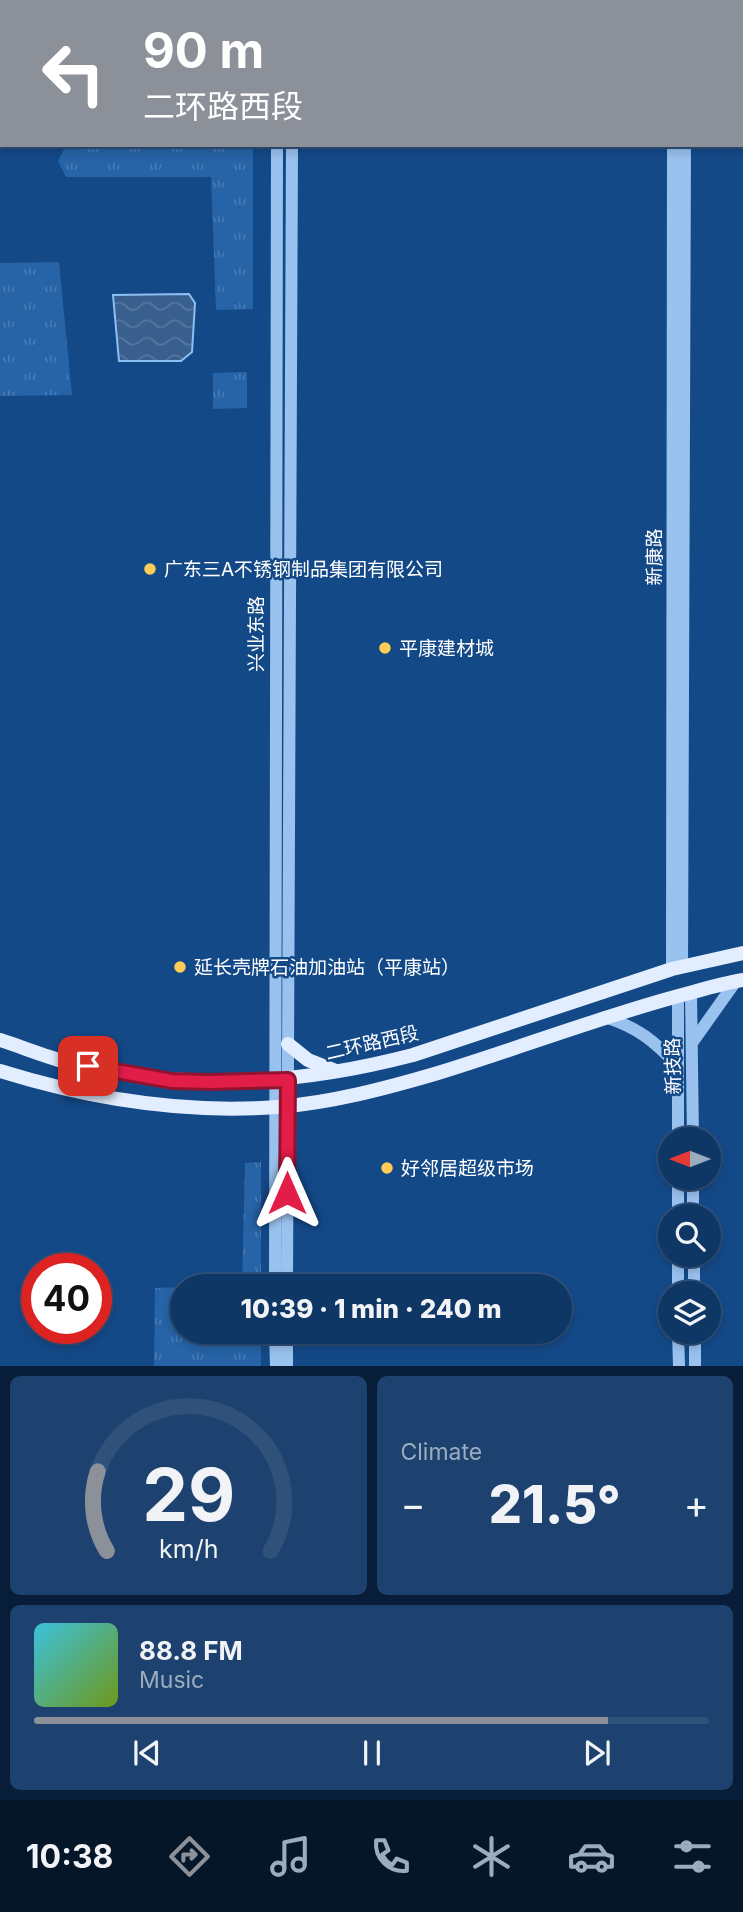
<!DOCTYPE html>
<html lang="en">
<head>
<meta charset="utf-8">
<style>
	:root { --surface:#0f3766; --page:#1d426f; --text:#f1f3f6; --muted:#9bacbf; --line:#2f517a; --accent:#8c9099 }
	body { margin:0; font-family:Inter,"Noto Sans SC",sans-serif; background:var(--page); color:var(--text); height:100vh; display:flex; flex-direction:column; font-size:26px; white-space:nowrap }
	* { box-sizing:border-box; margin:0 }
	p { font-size:23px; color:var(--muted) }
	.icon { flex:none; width:38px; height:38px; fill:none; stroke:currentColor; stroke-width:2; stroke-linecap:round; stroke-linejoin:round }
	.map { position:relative; height:1366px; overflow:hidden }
	.sheet { display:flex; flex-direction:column; gap:10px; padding:10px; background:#081e38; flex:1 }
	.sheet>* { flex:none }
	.banner { position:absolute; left:0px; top:0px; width:744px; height:147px; box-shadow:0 4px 10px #0003,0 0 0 2px var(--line); background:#8c9099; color:#fff; overflow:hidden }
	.needle { width:46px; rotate:270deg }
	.fabs { position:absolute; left:658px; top:1127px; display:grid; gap:14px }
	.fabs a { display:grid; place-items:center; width:63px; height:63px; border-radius:50%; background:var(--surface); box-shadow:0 4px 10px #0003,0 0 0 2px var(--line); font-size:35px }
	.speed { position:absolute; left:21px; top:1253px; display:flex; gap:14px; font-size:35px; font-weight:700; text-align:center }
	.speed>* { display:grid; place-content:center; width:91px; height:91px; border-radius:50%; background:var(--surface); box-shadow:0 4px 10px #0003,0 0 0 2px var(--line); line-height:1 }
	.speed .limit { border:10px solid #d22; background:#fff; color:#111 }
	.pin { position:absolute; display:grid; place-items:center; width:60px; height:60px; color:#fff; margin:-30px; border-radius:14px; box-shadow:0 4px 10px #0006 }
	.me { position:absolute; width:77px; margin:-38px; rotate:0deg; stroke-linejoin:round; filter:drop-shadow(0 0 5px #0008) }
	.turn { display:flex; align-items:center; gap:24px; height:147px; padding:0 28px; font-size:32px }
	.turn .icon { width:91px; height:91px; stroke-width:2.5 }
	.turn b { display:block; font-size:49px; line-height:60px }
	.big { font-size:52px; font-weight:800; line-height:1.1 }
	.sheet .card { flex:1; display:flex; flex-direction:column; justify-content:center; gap:10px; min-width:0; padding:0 24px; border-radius:10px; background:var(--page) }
	.sheet .dial { align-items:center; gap:0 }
	.dial svg { height:182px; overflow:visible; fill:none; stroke:var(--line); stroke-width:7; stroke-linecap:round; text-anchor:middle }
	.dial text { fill:var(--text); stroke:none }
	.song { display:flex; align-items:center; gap:21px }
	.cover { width:84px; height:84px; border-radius:10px; background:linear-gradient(135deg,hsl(190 70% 55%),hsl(80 70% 35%)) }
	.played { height:7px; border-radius:4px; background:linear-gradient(90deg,var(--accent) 85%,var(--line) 85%) }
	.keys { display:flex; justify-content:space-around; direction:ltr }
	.heat { display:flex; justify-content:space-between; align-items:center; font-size:38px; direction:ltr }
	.sheet .tiles { flex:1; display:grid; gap:10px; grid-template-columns:1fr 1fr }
	.card:last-child { grid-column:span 2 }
	.trip { position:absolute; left:170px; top:1274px; width:402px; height:70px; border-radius:35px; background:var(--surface); box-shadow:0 4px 10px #0003,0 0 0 2px var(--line); font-weight:800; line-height:70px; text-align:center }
	.dock { display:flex; height:112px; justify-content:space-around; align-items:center; background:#061629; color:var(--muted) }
	.dock .icon { width:49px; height:49px }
	.dock .current { color:var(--accent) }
	.dock b { font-size:32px; color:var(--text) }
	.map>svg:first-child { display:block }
</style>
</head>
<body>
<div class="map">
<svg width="743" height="1366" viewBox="0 0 743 1366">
	<defs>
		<pattern id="grass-tufts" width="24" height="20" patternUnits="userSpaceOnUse" patternTransform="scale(1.75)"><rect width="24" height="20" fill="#2663a7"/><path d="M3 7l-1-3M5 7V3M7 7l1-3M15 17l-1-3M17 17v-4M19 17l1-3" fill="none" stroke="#477ab4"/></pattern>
		<pattern id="water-waves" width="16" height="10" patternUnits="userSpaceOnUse" patternTransform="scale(1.75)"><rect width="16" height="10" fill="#385f8e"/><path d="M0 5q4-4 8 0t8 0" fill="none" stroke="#56779f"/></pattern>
	</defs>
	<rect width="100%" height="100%" fill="#144988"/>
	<path fill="url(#grass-tufts)" d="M66,145H253V309L216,310L211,177H66L58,161Z
		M59,262L72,395L0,396V263Z
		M247,372V408L213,409V373Z
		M261,1162V1286H242L245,1163Z
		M182,1287V1332H261V1366H154L155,1288Z"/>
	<path fill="url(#water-waves)" stroke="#8cbef2" stroke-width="2" d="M189,294L195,303L192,352L181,361H119L113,295Z"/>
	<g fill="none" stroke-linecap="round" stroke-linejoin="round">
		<path stroke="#9ac2ef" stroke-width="12" d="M277,0V2
			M291,0L292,2
			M674,2V0
			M682,967L685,145
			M672,969L673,145
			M691,993L693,1139
			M605,1017C639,1028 654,1041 678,1066
			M692,1043L736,981
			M678,1139V996
			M678,1178V1216
			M693,1178V1216
			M678,1255V1293
			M694,1255V1293
			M275,1286L277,145
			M287,1286C287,906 292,526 292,145
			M275,1332L276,1366
			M287,1332V1366
			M678,1332L679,1366
			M695,1332V1366"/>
		<path stroke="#e2eeff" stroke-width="14" d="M0,1040C22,1047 44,1056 66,1062C186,1091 294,1086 413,1055L672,969L743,953
			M288,1044L308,1060L336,1071
			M0,1071C90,1099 182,1114 277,1107C331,1103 387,1088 438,1073C516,1049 592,1020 671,998C695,992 719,984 743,980"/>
	</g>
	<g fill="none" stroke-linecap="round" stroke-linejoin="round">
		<g stroke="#92132f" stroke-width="18">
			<path id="route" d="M88,1066L172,1081L210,1082L288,1080L287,1193"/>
		</g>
		<use href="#route" stroke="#e11d48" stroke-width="12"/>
	</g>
	<g fill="#ffcc58" stroke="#144988" stroke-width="2.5">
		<circle cx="150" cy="569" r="7"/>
		<circle cx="385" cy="648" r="7"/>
		<circle cx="180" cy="967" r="7"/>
		<circle cx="387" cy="1168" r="7"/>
	</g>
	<g text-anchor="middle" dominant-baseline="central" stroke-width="5" stroke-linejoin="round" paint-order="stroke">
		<g font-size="19" fill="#fff" stroke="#144988">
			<text transform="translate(654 557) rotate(-90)">新康路</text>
			<text transform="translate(256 634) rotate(-90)">兴业东路</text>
			<text transform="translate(372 1043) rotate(-13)">二环路西段</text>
			<text transform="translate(673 1066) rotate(-91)">新技路</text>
		</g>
		<g font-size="19" fill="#fff" stroke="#144988" text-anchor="start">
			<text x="164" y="569">广东三A不锈钢制品集团有限公司</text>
			<text x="399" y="648">平康建材城</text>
			<text x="194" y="967">延长壳牌石油加油站（平康站）</text>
			<text x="401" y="1168">好邻居超级市场</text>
		</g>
	</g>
</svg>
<div class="fabs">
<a><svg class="needle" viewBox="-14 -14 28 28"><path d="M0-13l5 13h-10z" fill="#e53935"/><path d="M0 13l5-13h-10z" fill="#9bacbf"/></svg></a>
<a><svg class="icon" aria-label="search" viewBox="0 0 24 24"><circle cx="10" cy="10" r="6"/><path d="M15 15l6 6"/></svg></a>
<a><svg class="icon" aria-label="layers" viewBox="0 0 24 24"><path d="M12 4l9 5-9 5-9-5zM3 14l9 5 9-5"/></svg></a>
</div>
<div class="speed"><div class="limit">40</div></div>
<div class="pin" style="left:88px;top:1066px;background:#d93025"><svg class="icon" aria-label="arrive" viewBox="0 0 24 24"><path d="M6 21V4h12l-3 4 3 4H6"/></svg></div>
<svg class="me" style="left:287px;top:1193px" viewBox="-20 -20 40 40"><path d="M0-17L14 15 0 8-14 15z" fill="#e11d48" stroke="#fff" stroke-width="4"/></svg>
<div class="trip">10:39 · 1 min · 240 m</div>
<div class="banner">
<div class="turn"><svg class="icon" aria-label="left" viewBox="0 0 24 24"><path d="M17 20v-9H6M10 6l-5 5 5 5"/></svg><div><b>90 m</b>二环路西段</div></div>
</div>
</div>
<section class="sheet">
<div class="tiles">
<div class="card dial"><svg viewBox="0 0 100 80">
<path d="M14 69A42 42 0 1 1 86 69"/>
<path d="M14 69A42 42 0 0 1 10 34" stroke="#8c9099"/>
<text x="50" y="56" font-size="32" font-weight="700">29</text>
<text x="50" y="72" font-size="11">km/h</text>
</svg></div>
<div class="card"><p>Climate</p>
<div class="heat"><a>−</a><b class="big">21.5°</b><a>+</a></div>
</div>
<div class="card">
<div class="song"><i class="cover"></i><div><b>88.8 FM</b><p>Music</p></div></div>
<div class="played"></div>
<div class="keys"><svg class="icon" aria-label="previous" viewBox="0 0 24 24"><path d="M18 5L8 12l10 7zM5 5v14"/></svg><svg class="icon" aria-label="pause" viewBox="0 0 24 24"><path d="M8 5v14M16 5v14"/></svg><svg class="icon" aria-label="next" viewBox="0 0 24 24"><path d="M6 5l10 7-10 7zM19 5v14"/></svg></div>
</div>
</div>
</section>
<nav class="dock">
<b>10:38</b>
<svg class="icon current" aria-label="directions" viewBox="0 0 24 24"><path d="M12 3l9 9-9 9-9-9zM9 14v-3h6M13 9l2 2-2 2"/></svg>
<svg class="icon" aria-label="music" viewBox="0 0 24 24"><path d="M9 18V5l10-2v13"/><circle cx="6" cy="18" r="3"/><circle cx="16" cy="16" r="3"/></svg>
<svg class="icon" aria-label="phone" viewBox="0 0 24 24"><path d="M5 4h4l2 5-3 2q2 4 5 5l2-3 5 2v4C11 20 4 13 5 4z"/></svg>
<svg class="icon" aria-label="climate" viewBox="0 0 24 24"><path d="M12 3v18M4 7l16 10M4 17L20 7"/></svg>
<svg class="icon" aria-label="car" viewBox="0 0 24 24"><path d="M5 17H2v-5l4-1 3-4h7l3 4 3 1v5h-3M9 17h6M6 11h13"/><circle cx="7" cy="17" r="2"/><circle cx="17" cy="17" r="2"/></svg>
<svg class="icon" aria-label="filters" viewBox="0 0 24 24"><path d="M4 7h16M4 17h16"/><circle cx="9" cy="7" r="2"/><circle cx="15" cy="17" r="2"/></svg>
</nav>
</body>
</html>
